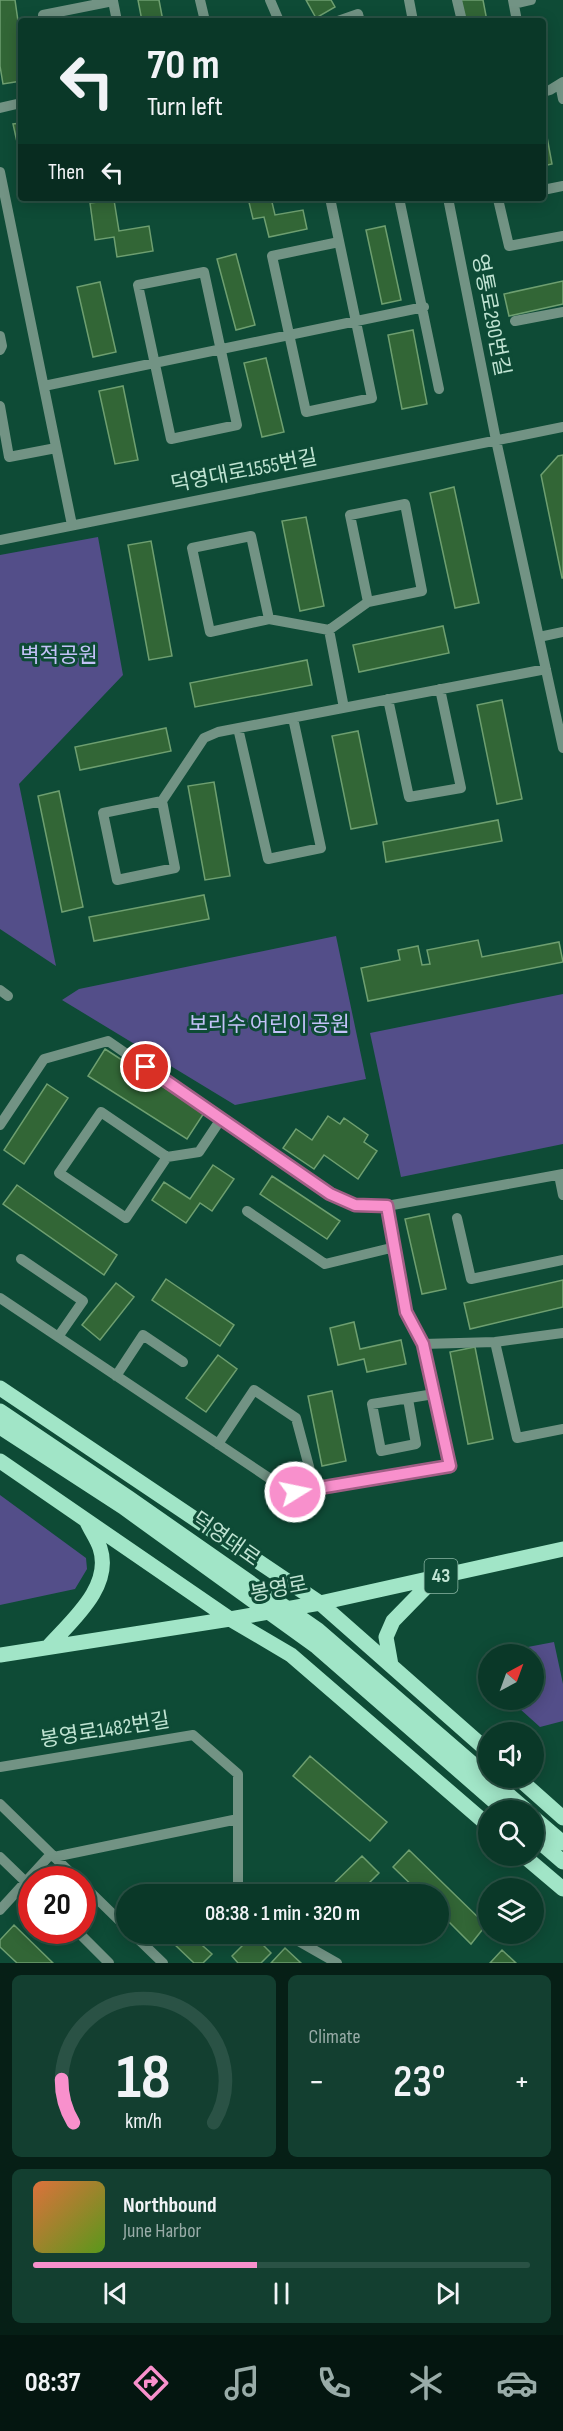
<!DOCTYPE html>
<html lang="en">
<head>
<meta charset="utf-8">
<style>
	:root { --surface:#0a3828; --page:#133f30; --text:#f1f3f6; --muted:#99aca8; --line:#2a5245; --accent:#f890cc }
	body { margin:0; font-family:"Sofia Sans Condensed","Noto Sans KR",sans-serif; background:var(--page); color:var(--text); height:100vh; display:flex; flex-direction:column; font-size:22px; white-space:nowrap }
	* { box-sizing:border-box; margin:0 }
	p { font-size:20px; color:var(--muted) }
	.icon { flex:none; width:33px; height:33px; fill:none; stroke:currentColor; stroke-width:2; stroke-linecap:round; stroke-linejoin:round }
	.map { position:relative; height:1963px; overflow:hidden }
	.details { display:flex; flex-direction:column; gap:12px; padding:12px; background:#061f16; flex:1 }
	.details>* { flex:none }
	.hud { position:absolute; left:18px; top:18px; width:528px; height:183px; border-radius:6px; box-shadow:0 3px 15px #0003,0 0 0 2px var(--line); background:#0a3828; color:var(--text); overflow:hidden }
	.needle { width:39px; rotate:41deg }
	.buttons { position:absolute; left:478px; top:1644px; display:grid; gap:12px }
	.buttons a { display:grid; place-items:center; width:66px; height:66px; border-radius:50%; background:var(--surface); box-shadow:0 3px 15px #0003,0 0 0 2px var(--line); font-size:30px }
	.speed { position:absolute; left:18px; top:1866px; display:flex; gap:12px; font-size:30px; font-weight:700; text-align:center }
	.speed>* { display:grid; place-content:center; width:78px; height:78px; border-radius:50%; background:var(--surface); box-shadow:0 3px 15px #0003,0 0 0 2px var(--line); line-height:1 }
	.speed .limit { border:9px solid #d22; background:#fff; color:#111 }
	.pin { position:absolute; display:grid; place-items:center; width:51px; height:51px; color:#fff; margin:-26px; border:3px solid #fff; border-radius:50%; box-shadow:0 2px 6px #0007 }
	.me { position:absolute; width:66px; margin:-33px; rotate:80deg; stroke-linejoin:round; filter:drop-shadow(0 0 4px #0008) }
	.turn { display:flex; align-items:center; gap:21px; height:126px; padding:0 30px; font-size:27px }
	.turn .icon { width:78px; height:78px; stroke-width:2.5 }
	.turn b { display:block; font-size:42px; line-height:51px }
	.then { display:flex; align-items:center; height:57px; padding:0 30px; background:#0003; gap:12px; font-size:22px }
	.big { font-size:45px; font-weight:600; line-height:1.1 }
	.details .widget { flex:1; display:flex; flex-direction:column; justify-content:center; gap:9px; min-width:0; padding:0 21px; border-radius:9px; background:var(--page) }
	.details .dial { align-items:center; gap:0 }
	.dial svg { height:156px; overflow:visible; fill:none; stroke:var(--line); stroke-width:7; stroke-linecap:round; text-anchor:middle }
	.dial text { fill:var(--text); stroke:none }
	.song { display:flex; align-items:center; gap:18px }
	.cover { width:72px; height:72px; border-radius:9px; background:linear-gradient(135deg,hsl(20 70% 55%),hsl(90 70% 35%)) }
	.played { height:6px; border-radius:3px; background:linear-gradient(90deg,var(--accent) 45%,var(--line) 45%) }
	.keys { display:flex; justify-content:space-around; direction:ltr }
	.heat { display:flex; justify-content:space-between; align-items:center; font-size:33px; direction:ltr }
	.details .tiles { flex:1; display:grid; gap:12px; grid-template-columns:1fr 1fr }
	.widget:last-child { grid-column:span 2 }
	.trip { position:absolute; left:116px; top:1884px; width:333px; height:60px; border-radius:30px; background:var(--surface); box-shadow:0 3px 15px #0003,0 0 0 2px var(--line); font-weight:600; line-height:60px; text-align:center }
	.menu { display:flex; height:96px; justify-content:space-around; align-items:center; background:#041610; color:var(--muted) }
	.menu .icon { width:42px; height:42px }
	.menu .active { color:var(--accent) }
	.menu b { font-size:27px; color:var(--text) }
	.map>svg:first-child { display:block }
</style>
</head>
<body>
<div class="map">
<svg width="563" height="1963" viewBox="0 0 563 1963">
	<rect width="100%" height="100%" fill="#0e4b36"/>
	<path fill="#534e89" d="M98,537L123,675L19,784L56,966L0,929V555Z
		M336,936L366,1079L235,1105L62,1000L79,989Z
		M563,994V1144L401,1177L370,1033Z
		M0,1495L86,1558L87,1569L75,1589L0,1605Z
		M554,1642L563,1684V1721L540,1727L510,1700H534V1654H491Z"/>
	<path fill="#326636" stroke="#6e9f70" stroke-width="1.5" d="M0,0H15L21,42V81L3,84L0,66Z
		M138,0H159L163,21H142Z
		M306,0H331L335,7L316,18Z
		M461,0H483L487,21H465Z
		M21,123V160L13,124Z
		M547,137L552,164L543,166V138Z
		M248,198H271L275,215L303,210L307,229L269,237L264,217L253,219Z
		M114,200L119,231L149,226L153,251L117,257L114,237L95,240L90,203Z
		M385,226L401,300L382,304L366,230Z
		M236,254L255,325L236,330L217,259Z
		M563,281V304L509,316L504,294Z
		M100,282L116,352L93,357L77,287Z
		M413,330L427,404L402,409L388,335Z
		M266,358L284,432L262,437L244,363Z
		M123,386L138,460L115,464L99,391Z
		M563,455V578H562L541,475L558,456Z
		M454,487L479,603L455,608L430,493Z
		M306,517L324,606L300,611L282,521Z
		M151,541L172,656L149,660L128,545Z
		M443,626L449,653L359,672L353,645Z
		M307,660L312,685L195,707L190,683Z
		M502,700L522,799L497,804L477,705Z
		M166,728L171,751L80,770L75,747Z
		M358,731L377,824L351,829L332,736Z
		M214,782L230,876L205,880L188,786Z
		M59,791L83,907L62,912L38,796Z
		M498,820L502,841L386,862L383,842Z
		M204,895L209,919L94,941L89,917Z
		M478,940L482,957L559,942L563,962L368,1001L361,968L400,960L398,950L418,946L422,965L430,964L427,950Z
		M105,1049L204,1113L187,1139L88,1076Z
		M47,1084L68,1098L24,1164L4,1150Z
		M328,1116L340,1124L344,1118L368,1135L364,1142L377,1151L358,1179L324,1155L314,1169L283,1148L296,1129L312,1140Z
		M213,1165L234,1179L212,1211L200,1203L186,1223L152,1200L164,1182L190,1199Z
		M272,1176L340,1221L327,1239L260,1194Z
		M17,1185L117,1255L104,1275L3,1204Z
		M429,1214L446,1289L422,1294L405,1219Z
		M166,1279L234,1325L220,1346L152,1300Z
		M563,1280V1307L470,1329L464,1303Z
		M116,1283L134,1297L100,1340L82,1325Z
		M354,1322L360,1349L401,1340L406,1364L367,1372L364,1359L338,1365L330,1328Z
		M475,1347L493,1439L468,1444L450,1352Z
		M218,1355L237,1369L206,1412L186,1398Z
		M332,1391L346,1461L322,1466L308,1396Z
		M310,1756L387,1822L370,1841L293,1776Z
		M409,1850L486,1925L471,1944L438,1911V1894H421L393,1867Z
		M362,1856L379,1873L358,1894H323Z
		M14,1925L53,1963H17L0,1947V1940Z
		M181,1934H184L193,1942L195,1939L212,1954L203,1963H194L172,1942Z
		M253,1935L271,1953L261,1963H238L232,1956Z
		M285,1948L301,1963H271Z
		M502,1950L516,1963H490Z"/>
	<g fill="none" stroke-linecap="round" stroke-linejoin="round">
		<path stroke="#729384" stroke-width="10" d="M200,0L205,21
			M270,0L279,21
			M409,0L413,21
			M457,0L462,21
			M513,0L517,21
			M514,4L531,0
			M44,21L43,15L113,1L117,21
			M338,21L358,14L360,21
			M560,84L563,99
			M543,92L550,90L563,82
			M0,108L21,103
			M0,172L72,525
			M543,190L563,186
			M330,198L372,398L306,412L272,256L339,242
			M399,198L439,389
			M448,198L496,440L563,748
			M502,198L498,199L509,246L563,236
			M204,272L237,425L171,439L138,285Z
			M515,321L563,312
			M0,336L2,346L0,350
			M44,386L424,307
			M0,406L9,457L56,448
			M0,540L563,427
			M269,619L251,536L192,548L210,632L269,619L329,630L368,602L422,591L405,504L350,515L368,602
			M329,630L344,708
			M539,637L563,632
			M388,699L409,797L461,788L440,689
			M238,728L268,859L321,848L293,718
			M162,801L103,813L117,880L175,868L162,801L204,738L218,732L546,669
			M0,990L8,996
			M0,1125L44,1059L108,1041L330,1195L355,1205L387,1206L563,1174
			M167,1157L126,1218L59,1173L101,1112L167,1157L199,1152L221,1119
			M559,1175L563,1195
			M247,1211L325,1264L395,1247
			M457,1218L471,1279L563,1260
			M21,1259L83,1301L58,1337
			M0,1298L275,1482L295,1492L450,1466L423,1344L406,1312L387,1206
			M495,1342L517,1438L563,1429
			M423,1344L495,1342L563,1333
			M116,1376L143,1335L183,1362
			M408,1399L416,1444L381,1451L372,1404L434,1394
			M218,1444L254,1390L296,1418L315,1489
			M0,1767L193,1735L238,1774V1894
			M0,1804L78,1880
			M0,1857L32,1888
			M54,1857L238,1819
			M82,1884L126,1927
			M0,1910L51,1854
			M76,1930L109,1963
			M133,1934L163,1963
			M286,1934L337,1963"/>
		<path stroke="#a1e5c7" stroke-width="15" d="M0,1388L320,1603L489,1752
			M0,1461L230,1619L291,1655L489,1826
			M48,1647C71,1621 113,1587 100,1548C97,1539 91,1531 87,1522
			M0,1655L230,1619L320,1603L563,1549
			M391,1665L386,1637L393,1621L436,1577
			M518,1778L563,1818
			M534,1818L563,1843
			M534,1837L563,1862
			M524,1856L563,1889"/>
		<path stroke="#a1e5c7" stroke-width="15" d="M0,1411L129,1498L318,1630L526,1810
			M0,1427L123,1507L317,1647L504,1810"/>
	</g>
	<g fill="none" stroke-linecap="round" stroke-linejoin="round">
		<g stroke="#a15e85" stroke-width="15">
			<path id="route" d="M146,1067L330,1194L355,1205L387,1206L406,1312L423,1344L450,1466L295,1492"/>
		</g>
		<use href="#route" stroke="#f890cc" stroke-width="10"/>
	</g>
	<g text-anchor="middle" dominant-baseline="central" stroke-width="6" stroke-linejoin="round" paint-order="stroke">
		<rect fill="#0e4b36" stroke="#8bb6a4" stroke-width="1.5" x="424.5" y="1559" width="33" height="34" rx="4.5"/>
		<g font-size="20" font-weight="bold" fill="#c0e4d3">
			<text x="441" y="1576">43</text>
		</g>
		<g font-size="21" fill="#c0e4d3" stroke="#0e4b36">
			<text transform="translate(491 315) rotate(79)">영통로290번길</text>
			<text transform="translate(244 471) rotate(-11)">덕영대로1555번길</text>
			<text transform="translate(226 1539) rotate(35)">덕영대로</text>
			<text transform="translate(279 1589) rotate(-11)">봉영로</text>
			<text transform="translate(105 1730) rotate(-9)">봉영로1482번길</text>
		</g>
		<g font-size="21" fill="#c3c2f8" stroke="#0e4b36">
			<text x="59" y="655">벽적공원</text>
			<text x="269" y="1024">보리수 어린이 공원</text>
		</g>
	</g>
</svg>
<div class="buttons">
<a><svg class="needle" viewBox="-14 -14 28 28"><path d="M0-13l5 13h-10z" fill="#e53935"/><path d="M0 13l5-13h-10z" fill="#99aca8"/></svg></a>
<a><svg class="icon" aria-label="sound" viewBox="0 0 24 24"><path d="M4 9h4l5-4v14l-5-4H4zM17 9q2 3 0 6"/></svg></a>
<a><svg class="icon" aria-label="search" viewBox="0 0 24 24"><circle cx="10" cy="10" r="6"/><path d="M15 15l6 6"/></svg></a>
<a><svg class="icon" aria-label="layers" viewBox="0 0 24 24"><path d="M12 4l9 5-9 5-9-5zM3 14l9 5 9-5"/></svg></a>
</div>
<div class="speed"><div class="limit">20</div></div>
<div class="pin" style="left:146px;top:1067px;background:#d93025"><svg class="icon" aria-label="arrive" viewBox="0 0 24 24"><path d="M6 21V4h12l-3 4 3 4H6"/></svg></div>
<svg class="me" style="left:295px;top:1492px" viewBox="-20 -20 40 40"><circle r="17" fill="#f890cc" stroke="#fff" stroke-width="3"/><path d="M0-11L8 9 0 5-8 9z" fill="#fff"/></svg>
<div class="trip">08:38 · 1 min · 320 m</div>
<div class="hud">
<div class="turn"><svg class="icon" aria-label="left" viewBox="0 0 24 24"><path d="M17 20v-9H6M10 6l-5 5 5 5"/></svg><div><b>70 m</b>Turn left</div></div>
<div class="then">Then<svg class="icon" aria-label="left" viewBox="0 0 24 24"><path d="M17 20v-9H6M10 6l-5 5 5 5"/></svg></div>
</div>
</div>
<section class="details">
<div class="tiles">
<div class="widget dial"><svg viewBox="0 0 100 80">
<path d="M14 69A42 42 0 1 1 86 69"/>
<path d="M14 69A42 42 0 0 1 8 47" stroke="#f890cc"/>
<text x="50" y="56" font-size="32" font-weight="700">18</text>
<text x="50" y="72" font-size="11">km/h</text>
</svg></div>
<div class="widget"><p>Climate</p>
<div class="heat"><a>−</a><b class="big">23°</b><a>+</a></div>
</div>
<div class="widget">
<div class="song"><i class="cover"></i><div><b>Northbound</b><p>June Harbor</p></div></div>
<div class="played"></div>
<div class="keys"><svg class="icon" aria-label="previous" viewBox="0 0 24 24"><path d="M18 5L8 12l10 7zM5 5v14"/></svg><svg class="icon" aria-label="pause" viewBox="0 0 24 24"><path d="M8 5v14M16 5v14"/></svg><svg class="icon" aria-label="next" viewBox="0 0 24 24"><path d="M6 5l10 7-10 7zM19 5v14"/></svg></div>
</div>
</div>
</section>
<nav class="menu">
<b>08:37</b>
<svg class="icon active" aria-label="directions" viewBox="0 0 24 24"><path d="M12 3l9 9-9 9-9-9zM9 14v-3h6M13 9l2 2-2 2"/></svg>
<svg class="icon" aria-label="music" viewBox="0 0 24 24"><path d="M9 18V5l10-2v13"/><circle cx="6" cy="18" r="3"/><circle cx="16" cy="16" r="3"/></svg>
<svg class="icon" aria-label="phone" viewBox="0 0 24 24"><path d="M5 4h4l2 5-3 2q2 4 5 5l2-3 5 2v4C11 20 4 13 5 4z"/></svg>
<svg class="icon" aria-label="climate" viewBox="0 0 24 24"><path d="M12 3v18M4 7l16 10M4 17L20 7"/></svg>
<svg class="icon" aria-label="car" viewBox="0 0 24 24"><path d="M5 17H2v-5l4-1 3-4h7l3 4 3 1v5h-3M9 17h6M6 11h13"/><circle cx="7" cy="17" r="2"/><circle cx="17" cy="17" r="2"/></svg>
</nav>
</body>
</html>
